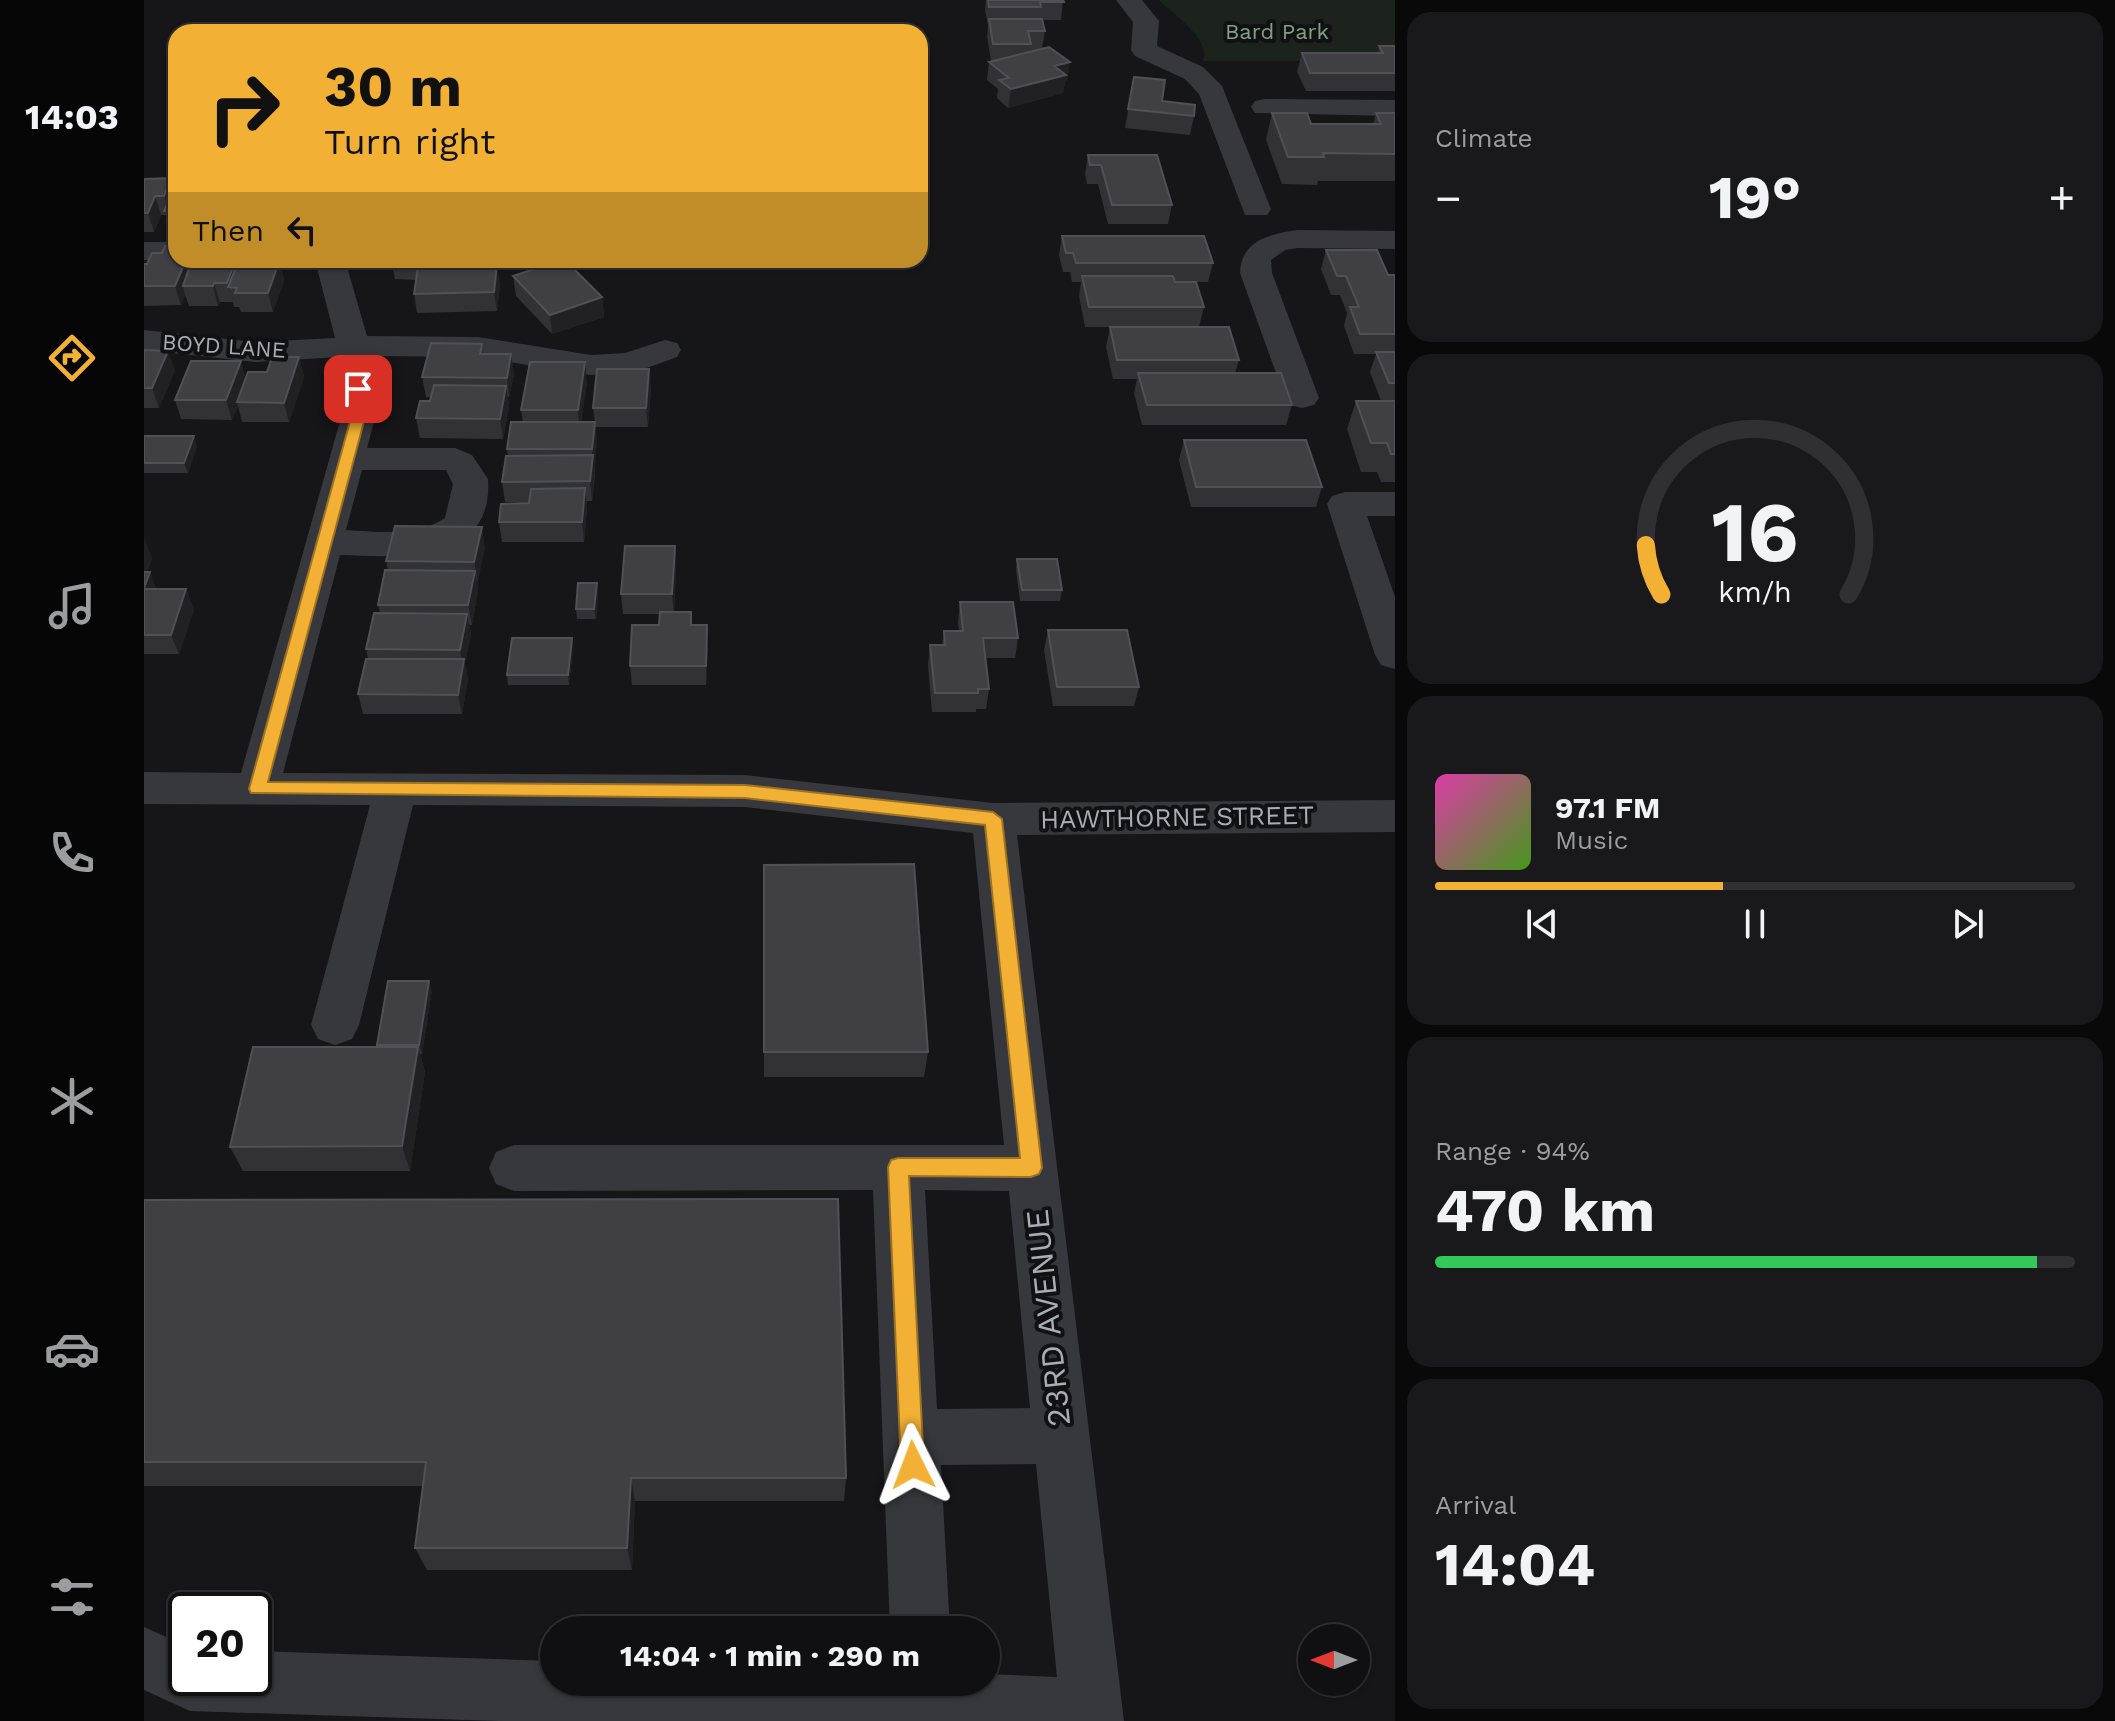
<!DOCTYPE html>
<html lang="en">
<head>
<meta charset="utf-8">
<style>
	:root { --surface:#101012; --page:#19191b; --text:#f1f3f6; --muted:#9c9d9f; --line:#303032; --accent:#f2b134 }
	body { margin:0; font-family:"Work Sans",sans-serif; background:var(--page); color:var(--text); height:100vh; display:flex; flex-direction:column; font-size:30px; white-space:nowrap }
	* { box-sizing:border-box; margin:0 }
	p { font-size:26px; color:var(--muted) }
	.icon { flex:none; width:44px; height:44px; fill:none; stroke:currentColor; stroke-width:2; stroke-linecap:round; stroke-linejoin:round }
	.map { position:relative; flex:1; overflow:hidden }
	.panel { display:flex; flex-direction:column; gap:12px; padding:12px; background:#09090a; width:720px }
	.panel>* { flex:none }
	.top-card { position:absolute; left:24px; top:24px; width:760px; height:244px; border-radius:24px; box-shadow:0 2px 6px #0004,0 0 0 2px var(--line); background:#f2b134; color:#111; overflow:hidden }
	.needle { width:52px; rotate:270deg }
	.tools { position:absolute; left:1154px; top:1624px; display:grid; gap:16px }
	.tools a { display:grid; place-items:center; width:72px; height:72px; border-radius:50%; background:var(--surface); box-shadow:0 2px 6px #0004,0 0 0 2px var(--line); font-size:40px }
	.speed { position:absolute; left:24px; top:1592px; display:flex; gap:16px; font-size:40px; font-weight:700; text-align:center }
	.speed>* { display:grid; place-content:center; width:104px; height:104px; border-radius:50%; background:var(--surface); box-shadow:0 2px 6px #0004,0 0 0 2px var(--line); line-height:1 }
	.speed .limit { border:4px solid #111; border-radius:12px; background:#fff; color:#111 }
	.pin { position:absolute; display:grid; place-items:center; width:68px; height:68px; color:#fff; margin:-34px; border-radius:16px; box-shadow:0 4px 12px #0006 }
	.me { position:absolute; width:88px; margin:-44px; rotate:357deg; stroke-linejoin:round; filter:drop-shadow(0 0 6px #0008) }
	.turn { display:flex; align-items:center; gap:28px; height:168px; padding:0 24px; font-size:36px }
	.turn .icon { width:104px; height:104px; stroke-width:2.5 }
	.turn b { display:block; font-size:56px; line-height:68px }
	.then { display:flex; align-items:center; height:76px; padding:0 24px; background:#0003; gap:16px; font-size:30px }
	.big { font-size:60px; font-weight:700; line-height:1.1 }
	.panel .card { flex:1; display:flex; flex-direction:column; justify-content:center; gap:12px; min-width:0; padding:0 28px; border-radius:24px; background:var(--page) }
	.panel .dial { align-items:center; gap:0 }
	.dial svg { height:208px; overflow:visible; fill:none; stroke:var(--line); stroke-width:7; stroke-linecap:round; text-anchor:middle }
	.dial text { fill:var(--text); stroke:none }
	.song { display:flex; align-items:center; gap:24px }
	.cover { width:96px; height:96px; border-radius:12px; background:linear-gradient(135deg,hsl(320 70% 55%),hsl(100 70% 35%)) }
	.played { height:8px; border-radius:4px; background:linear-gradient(90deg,var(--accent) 45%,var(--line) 45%) }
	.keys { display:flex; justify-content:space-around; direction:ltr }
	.heat { display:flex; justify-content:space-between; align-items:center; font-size:44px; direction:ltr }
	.charge { height:12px; border-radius:6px; background:linear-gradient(90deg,#34c759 94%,var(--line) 0) }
	.trip { position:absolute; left:396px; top:1616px; width:460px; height:80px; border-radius:40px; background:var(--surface); box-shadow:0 2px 6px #0004,0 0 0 2px var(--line); font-weight:700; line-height:80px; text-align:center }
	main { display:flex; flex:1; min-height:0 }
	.tabs { display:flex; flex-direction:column; width:144px; justify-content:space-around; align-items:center; background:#060607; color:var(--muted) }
	.tabs .icon { width:56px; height:56px }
	.tabs .on { color:var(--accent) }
	.tabs b { font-size:36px; color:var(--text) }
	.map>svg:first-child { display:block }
</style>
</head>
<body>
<main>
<nav class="tabs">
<b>14:03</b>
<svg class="icon on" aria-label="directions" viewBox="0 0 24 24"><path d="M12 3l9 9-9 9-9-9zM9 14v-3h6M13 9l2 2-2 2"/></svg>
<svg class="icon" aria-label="music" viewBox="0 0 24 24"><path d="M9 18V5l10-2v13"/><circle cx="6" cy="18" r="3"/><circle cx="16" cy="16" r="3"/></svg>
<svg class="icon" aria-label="phone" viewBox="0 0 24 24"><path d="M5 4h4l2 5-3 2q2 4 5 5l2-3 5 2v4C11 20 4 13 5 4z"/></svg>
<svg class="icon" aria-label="climate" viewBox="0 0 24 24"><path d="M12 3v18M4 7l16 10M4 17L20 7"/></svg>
<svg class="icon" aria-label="car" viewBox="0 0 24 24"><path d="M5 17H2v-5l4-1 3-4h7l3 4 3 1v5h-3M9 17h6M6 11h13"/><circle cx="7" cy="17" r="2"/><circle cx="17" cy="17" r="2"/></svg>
<svg class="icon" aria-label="filters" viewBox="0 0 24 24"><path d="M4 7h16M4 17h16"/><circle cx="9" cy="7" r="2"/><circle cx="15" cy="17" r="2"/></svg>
</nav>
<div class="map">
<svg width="1251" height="1721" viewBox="0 0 1251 1721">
	<rect width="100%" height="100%" fill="#161618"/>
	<path fill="#1c231d" d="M1015,0H1251V61H1059C1068,40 1029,14 1015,0Z"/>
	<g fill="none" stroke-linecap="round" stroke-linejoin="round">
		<path fill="#37383d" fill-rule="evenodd" d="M972,0H998L1015,21L1013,46L1059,67L1078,86L1127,209L1123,215H1101L1055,94L1041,79L991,56L987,50L989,22Z
			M1121,99L1251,100V116L1111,113L1107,107L1111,101Z
			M1154,230L1251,231V249L1154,248L1141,250L1127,260L1128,273L1175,398L1170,405L1158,408L1146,405L1141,398L1096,273C1097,240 1126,234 1154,230Z
			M0,242H32L33,260H0Z
			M171,260H201L223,336L334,337L447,355L481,353L521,340L533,343L537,350L533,357L497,370L447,375L334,357L228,356L232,414L223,448H311L328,455L344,479C350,565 255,557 196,555L139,773L601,775L849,803L1251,800V832L873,835L980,1721H355L46,1711L0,1690V1627L42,1646V1678H110V1651L410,1661V1682H842V1674L913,1677L892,1464L797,1465L806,1630H746L729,1190L370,1191L352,1184L345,1168L352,1152L370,1145H860L829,833L601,807L269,805L215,1025L208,1039L191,1045L174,1039L167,1025L226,805L0,804V772L97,773L198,414L196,357L111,362L0,350V330L111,342L191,338ZM218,470H302L309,484L301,518C273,537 234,532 202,530ZM781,1190L865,1191L886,1408L793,1409Z
			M1201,492H1251V516H1223L1251,597V669L1237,665L1231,655L1183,504L1188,496Z"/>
	</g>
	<path fill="#323236" d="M842,0H919L917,20H898L901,31L898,49L923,81H921L919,93L864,108L853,98L854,89L843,80L845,62L847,61L843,37L844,25L841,11Z
		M1235,46H1251V91H1162L1153,72L1158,53H1234Z
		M990,77L1018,101L1050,116L1046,135L981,128Z
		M1128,113L1167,124H1229L1232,113H1251V181H1174L1173,185L1138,184L1122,140Z
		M944,155L1028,205L1024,224H964L954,184H943L941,174Z
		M0,179L30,188L32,183V230H26L22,215H17L10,232H0Z
		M918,236L1069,263L1064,282H1052L1060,307L1055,327H941L935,296L937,282H928L926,272H919L915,255Z
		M1182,250L1244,275H1251V482H1237L1233,472H1217L1203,429L1212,401H1237L1226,372L1232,354H1210L1200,326L1203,313L1196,295H1187L1177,269Z
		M32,260H136L140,281L129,312H97L95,307H90L89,302H76L74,306H45L41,295L37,305L0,306V264Z
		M247,260H332L331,265L356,284L353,311L273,313L270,294L272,280L251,279Z
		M369,276L458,297L460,317L408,334L372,296Z
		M966,327L1095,360L1091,373L1148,405L1142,425H998L990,393L993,379H969L962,347Z
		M338,344L340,354H367L370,374L365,397H364L365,406L359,439L276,438L272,418L286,401L287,397H282L278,377Z
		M0,350L31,370L15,408H0Z
		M155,357L160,377L145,422H98L94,406L88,420L37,419L31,400L102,377L123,372Z
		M443,382L437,422H451L449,408L507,389L504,427H451L453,442L450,465L451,475L448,501H443V508L440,542H358L355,522L385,503V502H361L358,482L364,456L363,449L379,422L377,410Z
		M0,436L53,446L44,473H0Z
		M1040,440L1178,487L1172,507H1047L1035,460Z
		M0,539L8,559L3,572H6L12,589H42L50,609L35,654H0Z
		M531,546L532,566L530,612H547L548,625L564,644L562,685H488L486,666L515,625L516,614H479L477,594Z
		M341,547L333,582L334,590L328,625H325L327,634L321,663L324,679L318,714H219L214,694L224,659L222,649L236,613L234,605L244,570L242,561Z
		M873,559L918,590L916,601H876L872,570Z
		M454,593L452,619H433L432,609Z
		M816,602L874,638L871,658H841L845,689L842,709H832V712H788L784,665L786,645H798L800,631H815L814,622Z
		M904,630L995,687L990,706H909L900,650Z
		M428,638L429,648L425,685H364L363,675Z
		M620,865L784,1052L780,1077H620Z
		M288,990L278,1054H276L281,1072L266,1171H99L86,1147L233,1047V1045Z
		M0,1200L702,1478L700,1501H491L488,1570H283L271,1548L279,1486H0Z"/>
	<path fill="#212124" d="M926,62L923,81H921L919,93L864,108L867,89L910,66Z
		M27,178L32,195L25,211L20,196Z
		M11,196L17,215L10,232L4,213Z
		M42,260H52L39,286L41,295L37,305L31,286Z
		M92,260H104L84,287L89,302L83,283Z
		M127,260H136L140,281L129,312L124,293Z
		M324,260H332L327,280L324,261Z
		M353,264L356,284L353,311L350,292Z
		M70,283L76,302L74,306L69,286Z
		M458,297L460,317L408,334L406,315Z
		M24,351L31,370L15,408L8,388Z
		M367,354L370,374L365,397L363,378Z
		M155,357L160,377L145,422L140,403Z
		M97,361L103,381L93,402L94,406L88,420L82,400Z
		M441,362L443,382L436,430L434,410Z
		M505,369L507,389L504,427L502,408Z
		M362,386L365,406L359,439L356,419Z
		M451,422L453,442L448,501L446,481Z
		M50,436L53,446L44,473L40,463Z
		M441,488L443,508L440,542L438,522Z
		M338,527L341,547L334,582L330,562Z
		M1,539L8,559L0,582V541Z
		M531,546L532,566L530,614L528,594Z
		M331,571L334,590L328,625L324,605Z
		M6,572L13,592L0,590Z
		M453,583L454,593L452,619L450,609Z
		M42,589L50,609L35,654L27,635Z
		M323,614L327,634L321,663L324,679L318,714L314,695L319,666L316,650Z
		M563,625L564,644L562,685V666Z
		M428,638L429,648L425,685L424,675Z
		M285,981L288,990L278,1054L275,1045Z
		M274,1047L281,1072L266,1171L258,1146Z
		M487,1478L491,1501L488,1570L483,1548Z"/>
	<path fill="#3f3f44" stroke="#4f5156" stroke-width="2" d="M844,0H919L920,2H896L897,7H845Z
		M845,19H898L901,31H884L887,44H849Z
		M1235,46H1251V73H1166L1158,53H1239Z
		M905,47L926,62L910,66L922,75L867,89L855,80L865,78L845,62Z
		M990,77L1021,80L1018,101L1051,105L1050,116L984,109Z
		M1128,113H1163L1167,124H1237L1232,113H1251V154L1179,153L1180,157H1144Z
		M944,155H1013L1028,205H968L957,165H946Z
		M27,178L20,196H11L4,213H0V179Z
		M32,183V211H20Z
		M918,236H1060L1069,263H932L929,253H922Z
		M21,246H32V260H42L31,286H0V264H3L8,253H18Z
		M1182,250H1233L1244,275H1251V334H1216L1206,307H1215L1202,276H1193Z
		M48,260H92L83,283H70L69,286H39Z
		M95,260H127L126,262H135L124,293H91L93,288L84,287Z
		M249,260H324V261Z
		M418,260H421L458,297L406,315L369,276Z
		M353,264L350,292L270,294L274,267Z
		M938,276H1029L1031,282H1052L1060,307H945Z
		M966,327H1085L1095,360H973Z
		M287,343L338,344L336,354H367L363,378L278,377Z
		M0,350L24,351L8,388H0Z
		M1232,352H1251V383H1245Z
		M128,357H155L140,403L93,402L104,372H123Z
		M47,361H97L82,400H31Z
		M386,362H441L434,410H377Z
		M453,369H505L502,408H449Z
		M994,373H1137L1148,405H1003Z
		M290,385L362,386L356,419L272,418L276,401H286Z
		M1212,401H1251V454H1247L1243,443H1227Z
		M367,422H451L448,449H363Z
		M0,436H50L40,463H0Z
		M1040,440H1162L1178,487H1052Z
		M449,455L446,481L358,482L362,456Z
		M441,488L438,522H355L357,504L385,503L387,489Z
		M251,526L338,527L330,562L242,561Z
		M481,546H531L528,594H477Z
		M873,559H913L918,590H878Z
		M241,570L331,571L324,605H234Z
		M0,572H6L0,588Z
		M434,583H453L450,609H432Z
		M0,589H42L27,635H0Z
		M816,602H869L874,638H839L845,689H834V693H791L786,645H801L800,631H819Z
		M516,612H547V625H563L562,666H486L488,625H515Z
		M230,613L323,614L316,650L222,649Z
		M904,630H983L995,687H913Z
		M368,638H428L424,675H363Z
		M222,659H320L314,695L214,694Z
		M770,864L784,1052H620V865Z
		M244,981H285L275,1045H233Z
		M109,1047H274L258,1146L86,1147Z
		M694,1199L702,1478H487L483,1548H271L282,1462H0V1200Z"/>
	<path fill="#f2b134" stroke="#9d7322" stroke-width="2" d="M214,385L221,389L222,414L124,782L601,785L849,812L858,819L898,1168L895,1174L887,1177L765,1176L780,1465L777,1473L769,1477L760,1473L757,1465L744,1167L747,1160L754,1158H876L841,825L601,798L107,793L105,789L208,414L207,389Z"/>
	<g text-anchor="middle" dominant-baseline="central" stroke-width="8" stroke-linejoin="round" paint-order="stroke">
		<g font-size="22" fill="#7fa381" stroke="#111113">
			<text x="1133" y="31">Bard Park</text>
		</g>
		<g font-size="22" fill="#a8adb8" stroke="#111113">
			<text transform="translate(80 346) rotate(4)">BOYD LANE</text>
		</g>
		<g font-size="26" fill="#a8adb8" stroke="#111113">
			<text transform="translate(1033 817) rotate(-1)">HAWTHORNE STREET</text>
		</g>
		<g font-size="32" fill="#a8adb8" stroke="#111113">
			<text transform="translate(904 1318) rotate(-96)">23RD AVENUE</text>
		</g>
	</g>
</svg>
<div class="tools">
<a><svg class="needle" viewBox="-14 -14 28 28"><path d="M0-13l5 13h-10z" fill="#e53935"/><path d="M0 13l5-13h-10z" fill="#9c9d9f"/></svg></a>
</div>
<div class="speed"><div class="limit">20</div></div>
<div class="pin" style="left:214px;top:389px;background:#d93025"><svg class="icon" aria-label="arrive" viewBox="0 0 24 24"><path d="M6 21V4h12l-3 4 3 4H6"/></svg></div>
<svg class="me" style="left:769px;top:1465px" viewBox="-20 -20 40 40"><path d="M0-17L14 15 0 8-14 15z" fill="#f2b134" stroke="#fff" stroke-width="4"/></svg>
<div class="trip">14:04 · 1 min · 290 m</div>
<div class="top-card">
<div class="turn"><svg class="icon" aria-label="right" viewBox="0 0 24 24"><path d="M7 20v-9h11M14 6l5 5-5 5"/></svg><div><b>30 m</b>Turn right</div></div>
<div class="then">Then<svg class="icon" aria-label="left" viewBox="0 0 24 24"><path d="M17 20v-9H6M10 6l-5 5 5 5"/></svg></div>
</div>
</div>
<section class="panel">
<div class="card"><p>Climate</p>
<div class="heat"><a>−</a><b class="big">19°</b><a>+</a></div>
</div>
<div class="card dial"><svg viewBox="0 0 100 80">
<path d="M14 69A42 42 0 1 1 86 69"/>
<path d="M14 69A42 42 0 0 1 8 50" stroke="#f2b134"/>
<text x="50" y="56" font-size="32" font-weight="700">16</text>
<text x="50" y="72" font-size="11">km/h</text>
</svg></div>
<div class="card">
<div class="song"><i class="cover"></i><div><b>97.1 FM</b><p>Music</p></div></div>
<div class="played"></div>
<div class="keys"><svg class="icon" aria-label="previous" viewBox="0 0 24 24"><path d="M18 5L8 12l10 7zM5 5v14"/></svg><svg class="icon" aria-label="pause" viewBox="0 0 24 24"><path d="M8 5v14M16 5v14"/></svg><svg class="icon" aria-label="next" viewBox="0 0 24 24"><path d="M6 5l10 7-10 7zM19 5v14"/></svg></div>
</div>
<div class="card"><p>Range · 94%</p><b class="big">470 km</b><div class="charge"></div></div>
<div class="card"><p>Arrival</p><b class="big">14:04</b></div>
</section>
</main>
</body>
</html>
